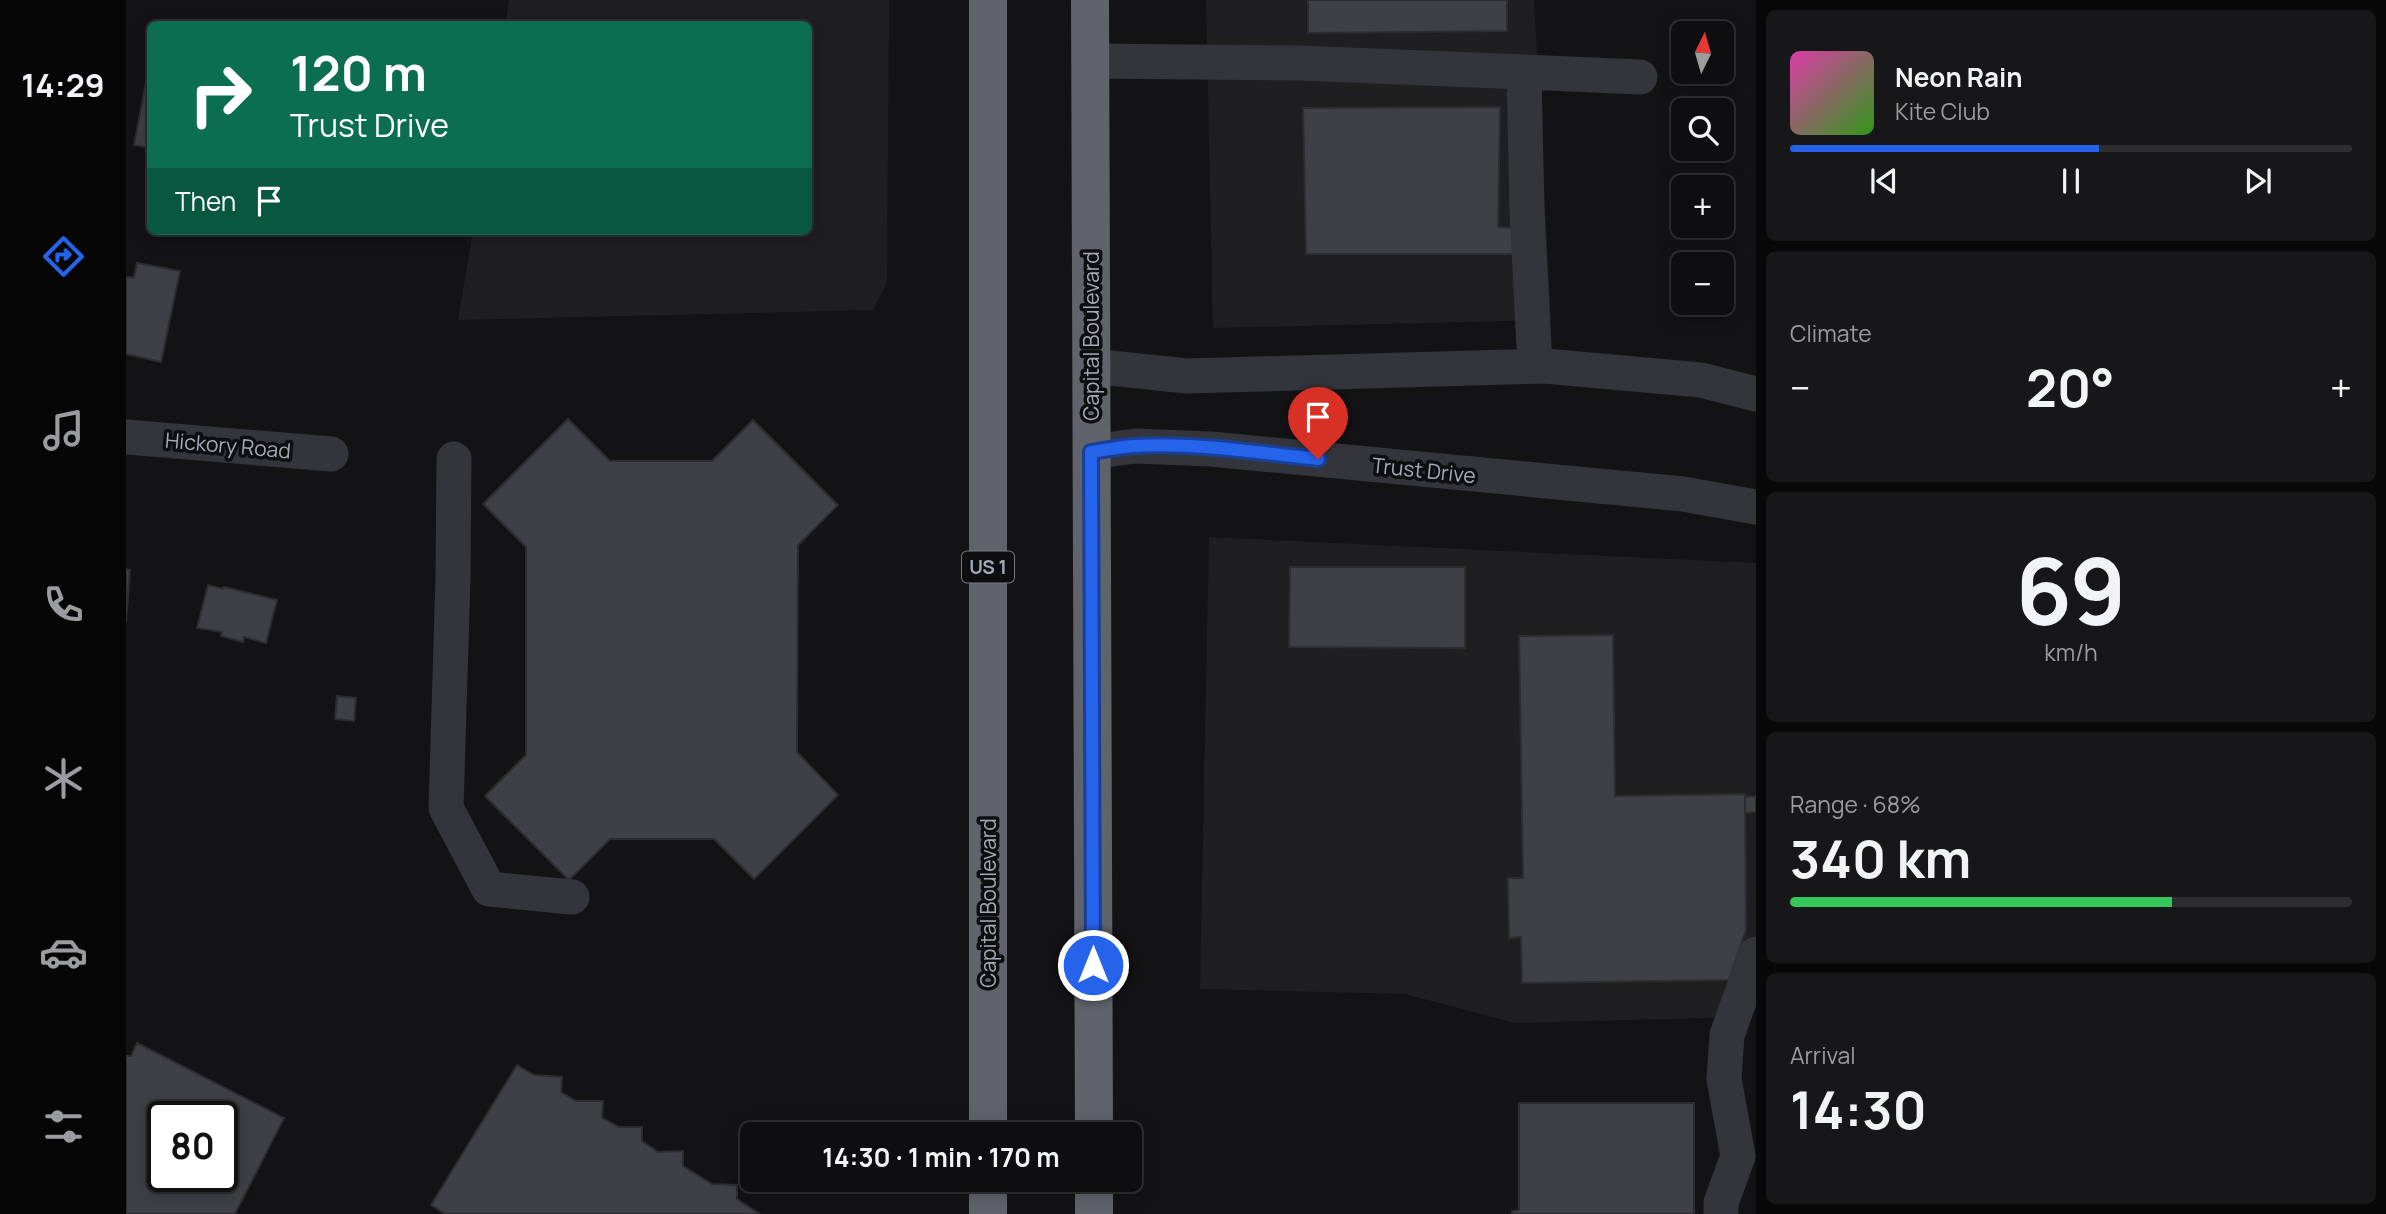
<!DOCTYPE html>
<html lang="en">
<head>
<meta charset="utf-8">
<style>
	:root { --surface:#0e0e10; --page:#171719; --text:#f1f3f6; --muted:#9b9c9f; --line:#2e2e30; --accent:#2563eb }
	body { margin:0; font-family:Manrope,sans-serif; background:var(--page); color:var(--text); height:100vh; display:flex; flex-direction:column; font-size:26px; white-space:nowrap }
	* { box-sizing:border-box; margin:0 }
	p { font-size:23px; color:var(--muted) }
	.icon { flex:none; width:38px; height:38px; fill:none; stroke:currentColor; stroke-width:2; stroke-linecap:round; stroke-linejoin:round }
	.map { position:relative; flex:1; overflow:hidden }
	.sheet { display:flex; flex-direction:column; gap:10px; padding:10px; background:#080809; width:630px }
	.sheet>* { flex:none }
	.guide { position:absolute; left:21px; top:21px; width:665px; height:214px; border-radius:10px; box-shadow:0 4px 18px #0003,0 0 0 2px var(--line); background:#0b6e4f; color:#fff; overflow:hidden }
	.needle { width:46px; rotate:5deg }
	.tools { position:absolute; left:1545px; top:21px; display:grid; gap:14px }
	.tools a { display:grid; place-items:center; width:63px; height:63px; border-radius:10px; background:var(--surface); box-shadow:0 4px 18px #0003,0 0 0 2px var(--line); font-size:35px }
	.speed { position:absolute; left:21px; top:1101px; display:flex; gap:14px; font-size:35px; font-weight:700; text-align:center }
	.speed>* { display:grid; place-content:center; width:91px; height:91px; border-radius:50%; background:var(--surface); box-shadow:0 4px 18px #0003,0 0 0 2px var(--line); line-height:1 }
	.speed .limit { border:4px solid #111; border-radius:10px; background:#fff; color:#111 }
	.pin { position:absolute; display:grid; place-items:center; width:60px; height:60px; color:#fff; margin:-72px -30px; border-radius:50% 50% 50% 0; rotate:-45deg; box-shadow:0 0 7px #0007 }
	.pin .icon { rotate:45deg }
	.me { position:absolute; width:77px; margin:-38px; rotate:0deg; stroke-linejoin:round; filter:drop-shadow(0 0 5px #0008) }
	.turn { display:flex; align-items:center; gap:24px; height:147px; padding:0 28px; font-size:32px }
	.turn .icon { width:91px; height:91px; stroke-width:2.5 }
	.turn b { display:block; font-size:49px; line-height:60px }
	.then { display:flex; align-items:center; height:66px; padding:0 28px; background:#0003; gap:14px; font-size:26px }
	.big { font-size:52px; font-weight:700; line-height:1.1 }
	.sheet .tile { flex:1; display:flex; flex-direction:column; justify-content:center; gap:10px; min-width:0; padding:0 24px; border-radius:10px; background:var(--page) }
	.sheet .dial { align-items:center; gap:0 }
	.dial b { font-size:91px; line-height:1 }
	.song { display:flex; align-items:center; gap:21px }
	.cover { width:84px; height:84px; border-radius:10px; background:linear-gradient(135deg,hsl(320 70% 55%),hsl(110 70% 35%)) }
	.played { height:7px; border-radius:4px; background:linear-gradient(90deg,var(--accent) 55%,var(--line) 55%) }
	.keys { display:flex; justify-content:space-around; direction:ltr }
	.heat { display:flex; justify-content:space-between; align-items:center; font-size:38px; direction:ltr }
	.charge { height:10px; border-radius:5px; background:linear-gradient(90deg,#34c759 68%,var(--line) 0) }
	.trip { position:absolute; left:614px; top:1122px; width:402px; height:70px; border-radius:10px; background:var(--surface); box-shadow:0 4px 18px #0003,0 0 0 2px var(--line); font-weight:700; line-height:70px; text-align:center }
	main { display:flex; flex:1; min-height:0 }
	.menu { display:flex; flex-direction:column; width:126px; justify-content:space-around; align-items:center; background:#060606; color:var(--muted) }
	.menu .icon { width:49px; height:49px }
	.menu .selected { color:var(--accent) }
	.menu b { font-size:32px; color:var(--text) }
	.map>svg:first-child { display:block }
</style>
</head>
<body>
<main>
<nav class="menu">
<b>14:29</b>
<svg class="icon selected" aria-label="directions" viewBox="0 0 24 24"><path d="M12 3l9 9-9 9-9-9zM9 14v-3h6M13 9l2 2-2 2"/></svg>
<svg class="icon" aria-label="music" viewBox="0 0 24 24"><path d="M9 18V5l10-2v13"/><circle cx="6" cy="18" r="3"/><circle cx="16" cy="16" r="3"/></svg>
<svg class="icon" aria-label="phone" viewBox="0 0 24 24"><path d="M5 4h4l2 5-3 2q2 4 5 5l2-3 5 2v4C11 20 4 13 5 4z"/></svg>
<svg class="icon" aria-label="climate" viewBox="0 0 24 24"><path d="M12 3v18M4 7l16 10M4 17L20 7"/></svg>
<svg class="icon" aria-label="car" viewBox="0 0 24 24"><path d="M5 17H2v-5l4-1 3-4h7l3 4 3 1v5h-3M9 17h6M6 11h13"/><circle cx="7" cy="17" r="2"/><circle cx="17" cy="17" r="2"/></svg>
<svg class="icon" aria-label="filters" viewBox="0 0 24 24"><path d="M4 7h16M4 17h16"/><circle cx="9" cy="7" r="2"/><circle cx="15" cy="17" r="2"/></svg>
</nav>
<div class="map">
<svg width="1630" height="1214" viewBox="0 0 1630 1214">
	<rect width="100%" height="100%" fill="#131315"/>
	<path fill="#1f1f22" d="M383,0H763L761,282L747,310L332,320L347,231H682V24H379Z
		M1080,0H1408L1425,320L1087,328Z
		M1083,537L1630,563V988L1618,1017L1389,1023L1279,994L1074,989Z"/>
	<path fill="#3f4045" stroke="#2d2d31" stroke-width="2" fill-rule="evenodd" d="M1182,0H1381V31L1182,33Z
		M22,72L24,73V148L8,145Z
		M1374,107L1372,227L1388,228L1389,254H1180L1177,108Z
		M11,263L54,271L35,362L0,354V277L8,278Z
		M442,419L484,461H586L627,420L712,505L672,545L671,752L712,795L628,879L588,839H484L443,880L359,796L400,755V547L357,504Z
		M1164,567H1339V648L1163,647Z
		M0,569L4,570L0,622Z
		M82,585L97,589L98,587L151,600L140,643L118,637L117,642L95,636L96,632L71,628Z
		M1487,635L1489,796L1619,794L1620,930L1603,980L1396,983L1395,937L1383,938L1382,878H1397L1393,636Z
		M211,696L230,698L228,721L209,719Z
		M1630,796V812L1619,813V797Z
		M11,1043L158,1118L109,1214H0V1056H5ZM37,1116H96V1176H37Z
		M391,1065L408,1075L436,1077L435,1092L450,1101H477L476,1118L493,1127H516V1141L532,1152L557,1151V1166L586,1184L611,1185V1199L634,1214H319L305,1205Z
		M1393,1103H1568V1214H1386V1211L1393,1210Z"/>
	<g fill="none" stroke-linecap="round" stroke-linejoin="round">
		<path stroke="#34353b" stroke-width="35" d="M963,61L1174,63L1398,72L1401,212L1409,366
			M1398,72L1514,77
			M965,366L1061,376L1419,366L1575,380L1630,394
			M0,437L205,454
			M965,452L1009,446L1085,449L1557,494L1630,507
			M328,459L327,578L320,808L363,889L446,897
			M1595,1214V1203L1612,1156L1598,1079L1601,1035L1630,954"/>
		<path stroke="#60636c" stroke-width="38" d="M964,0L968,1134
			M862,1134V0
			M862,1180V1214
			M968,1214V1180"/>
	</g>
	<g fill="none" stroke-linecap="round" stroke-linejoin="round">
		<g stroke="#184099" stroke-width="18">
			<path id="route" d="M967,965L965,452C979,450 993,447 1008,446C1065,442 1134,453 1192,459"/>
		</g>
		<use href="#route" stroke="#2563eb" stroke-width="12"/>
	</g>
	<g text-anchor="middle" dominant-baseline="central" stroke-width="7" stroke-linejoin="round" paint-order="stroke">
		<rect fill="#0e0e10" stroke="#777b85" stroke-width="2" x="836" y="551.5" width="52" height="31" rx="5"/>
		<g font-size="19" font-weight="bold" fill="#a4aab7">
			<text x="862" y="567">US 1</text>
		</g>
		<g font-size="21" fill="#a4aab7" stroke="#0e0e10">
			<text transform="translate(965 336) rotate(-90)">Capital Boulevard</text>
			<text transform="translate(102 445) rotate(5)">Hickory Road</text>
			<text transform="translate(1298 470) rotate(6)">Trust Drive</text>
			<text transform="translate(862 903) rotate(-90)">Capital Boulevard</text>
		</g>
	</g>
</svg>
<div class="tools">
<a><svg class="needle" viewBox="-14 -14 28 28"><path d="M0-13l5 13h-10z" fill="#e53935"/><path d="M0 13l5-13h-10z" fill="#9b9c9f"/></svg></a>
<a><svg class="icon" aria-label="search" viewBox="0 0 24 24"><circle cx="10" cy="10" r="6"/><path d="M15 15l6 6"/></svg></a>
<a>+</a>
<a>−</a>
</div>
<div class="speed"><div class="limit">80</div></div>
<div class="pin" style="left:1192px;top:459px;background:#d93025"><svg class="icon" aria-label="arrive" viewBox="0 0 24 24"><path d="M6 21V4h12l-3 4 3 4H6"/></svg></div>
<svg class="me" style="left:967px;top:965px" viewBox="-20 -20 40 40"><circle r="17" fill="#2563eb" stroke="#fff" stroke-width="3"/><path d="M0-11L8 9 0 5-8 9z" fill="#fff"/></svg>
<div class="trip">14:30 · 1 min · 170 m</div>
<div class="guide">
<div class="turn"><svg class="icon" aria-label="right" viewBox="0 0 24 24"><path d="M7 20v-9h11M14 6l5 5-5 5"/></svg><div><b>120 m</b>Trust Drive</div></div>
<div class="then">Then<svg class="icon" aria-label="arrive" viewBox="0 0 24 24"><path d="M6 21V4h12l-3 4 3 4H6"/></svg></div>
</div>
</div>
<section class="sheet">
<div class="tile">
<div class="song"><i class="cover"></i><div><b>Neon Rain</b><p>Kite Club</p></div></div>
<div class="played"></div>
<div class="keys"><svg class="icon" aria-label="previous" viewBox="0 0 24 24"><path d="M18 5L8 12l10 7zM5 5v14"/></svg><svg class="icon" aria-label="pause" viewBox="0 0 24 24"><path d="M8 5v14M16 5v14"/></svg><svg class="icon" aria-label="next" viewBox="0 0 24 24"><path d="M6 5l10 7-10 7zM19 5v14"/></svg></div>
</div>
<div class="tile"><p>Climate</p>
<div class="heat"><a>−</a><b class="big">20°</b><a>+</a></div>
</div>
<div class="tile dial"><b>69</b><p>km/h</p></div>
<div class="tile"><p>Range · 68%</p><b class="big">340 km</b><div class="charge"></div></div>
<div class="tile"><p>Arrival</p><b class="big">14:30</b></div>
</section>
</main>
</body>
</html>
